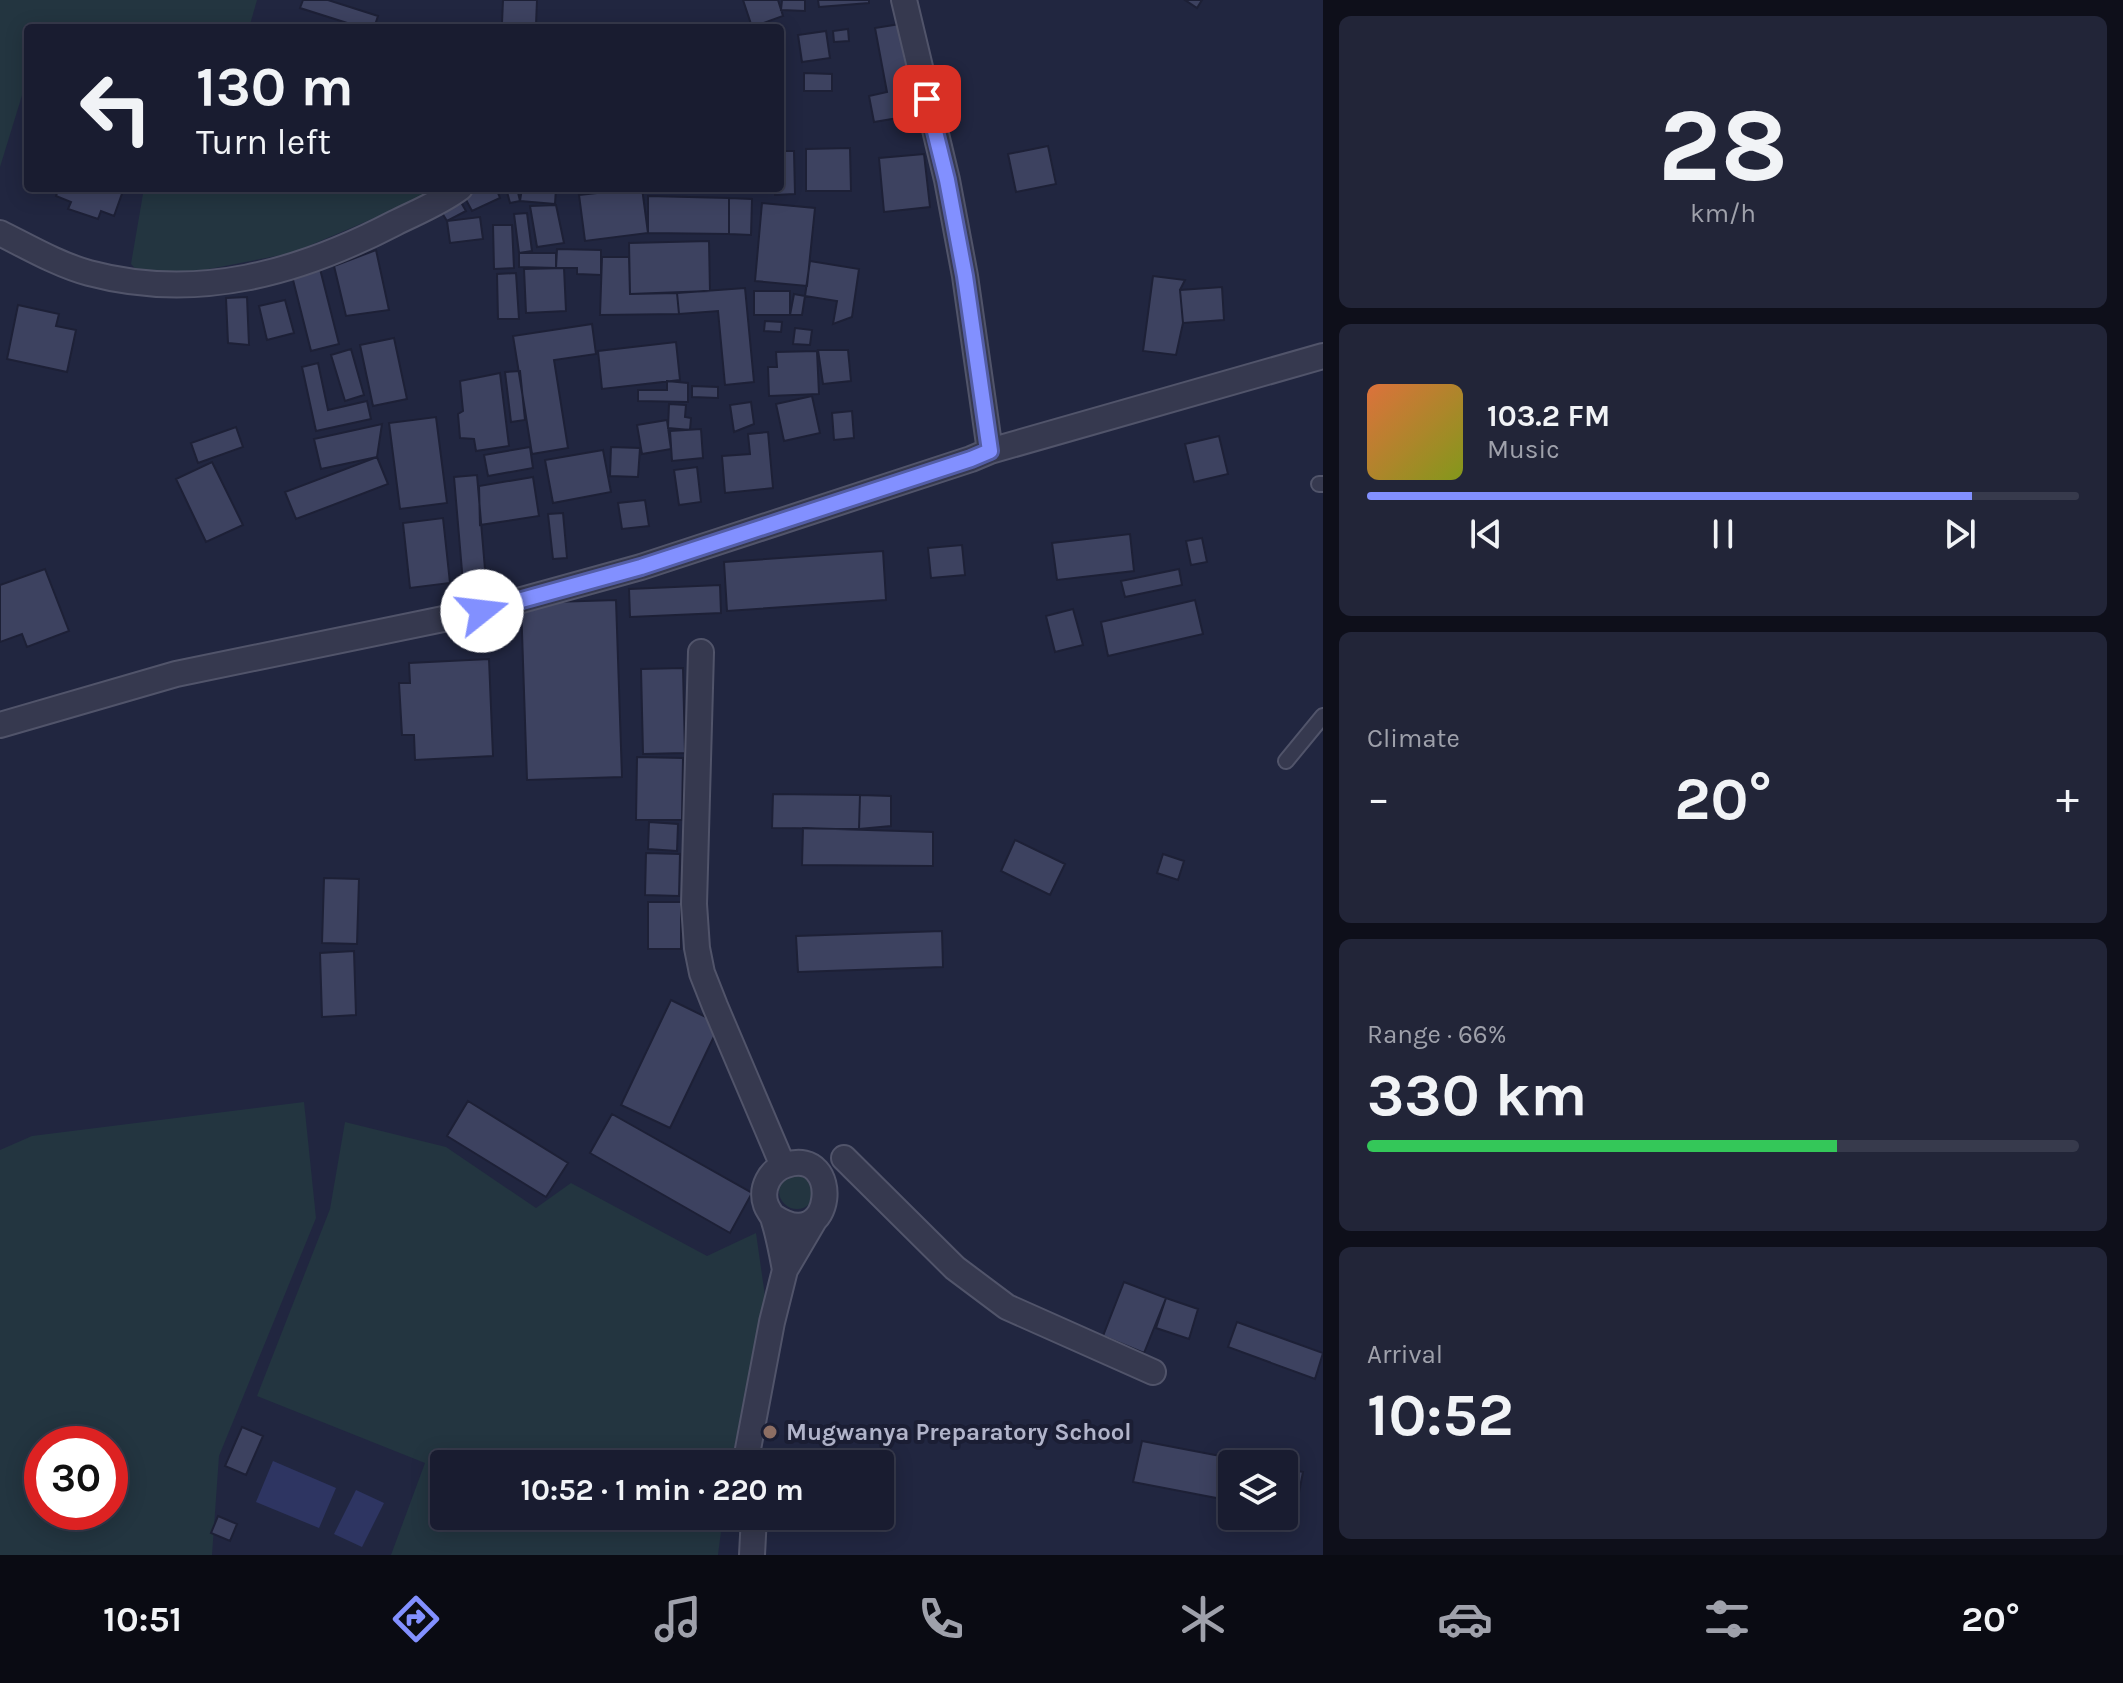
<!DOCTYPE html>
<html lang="en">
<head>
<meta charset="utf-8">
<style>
	:root { --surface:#191c30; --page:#222538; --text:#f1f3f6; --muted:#9fa1ab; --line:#373a4c; --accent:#8290ff }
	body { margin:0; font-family:Karla,sans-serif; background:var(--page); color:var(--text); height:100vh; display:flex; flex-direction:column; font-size:30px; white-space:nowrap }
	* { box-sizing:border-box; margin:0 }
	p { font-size:26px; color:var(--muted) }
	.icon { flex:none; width:44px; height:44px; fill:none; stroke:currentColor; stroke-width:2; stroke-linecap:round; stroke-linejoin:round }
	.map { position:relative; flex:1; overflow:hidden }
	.side { display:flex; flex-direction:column; gap:16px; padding:16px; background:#0e0f1a; width:800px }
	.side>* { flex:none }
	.top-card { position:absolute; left:24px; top:24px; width:760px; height:168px; border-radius:8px; box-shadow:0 4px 20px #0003,0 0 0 2px var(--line); background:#191c30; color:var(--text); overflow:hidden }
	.fabs { position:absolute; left:1218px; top:1450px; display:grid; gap:16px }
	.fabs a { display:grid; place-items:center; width:80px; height:80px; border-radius:8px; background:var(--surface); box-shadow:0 4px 20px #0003,0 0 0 2px var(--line); font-size:40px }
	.speed { position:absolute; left:24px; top:1426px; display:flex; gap:16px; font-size:40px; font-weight:700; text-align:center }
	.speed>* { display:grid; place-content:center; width:104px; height:104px; border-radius:50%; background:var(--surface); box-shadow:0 4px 20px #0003,0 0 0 2px var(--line); line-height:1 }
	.speed .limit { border:12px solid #d22; background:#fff; color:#111 }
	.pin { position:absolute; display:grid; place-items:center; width:68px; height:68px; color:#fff; margin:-34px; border-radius:16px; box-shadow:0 4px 12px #0006 }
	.me { position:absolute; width:88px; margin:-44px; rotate:74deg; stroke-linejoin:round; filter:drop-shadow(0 0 6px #0008) }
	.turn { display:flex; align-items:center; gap:28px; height:168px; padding:0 40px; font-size:36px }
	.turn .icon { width:104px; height:104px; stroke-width:2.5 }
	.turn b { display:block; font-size:56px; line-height:68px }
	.big { font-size:60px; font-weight:700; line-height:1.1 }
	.side .tile { flex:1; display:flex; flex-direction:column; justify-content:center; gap:12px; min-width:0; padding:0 28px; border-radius:12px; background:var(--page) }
	.side .dial { align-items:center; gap:0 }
	.dial b { font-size:104px; line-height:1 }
	.song { display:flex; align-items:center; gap:24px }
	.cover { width:96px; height:96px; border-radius:12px; background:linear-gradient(135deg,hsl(20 70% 55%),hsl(70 70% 35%)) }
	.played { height:8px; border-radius:4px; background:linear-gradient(90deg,var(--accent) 85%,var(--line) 85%) }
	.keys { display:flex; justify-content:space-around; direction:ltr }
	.heat { display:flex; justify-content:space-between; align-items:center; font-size:44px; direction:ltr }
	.charge { height:12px; border-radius:6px; background:linear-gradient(90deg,#34c759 66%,var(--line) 0) }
	.trip { position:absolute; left:430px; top:1450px; width:464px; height:80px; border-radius:8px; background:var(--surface); box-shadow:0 4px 20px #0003,0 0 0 2px var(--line); font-weight:700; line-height:80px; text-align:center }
	.menu { display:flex; height:128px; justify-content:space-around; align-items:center; background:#0a0b13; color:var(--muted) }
	.menu .icon { width:56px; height:56px }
	.menu .selected { color:var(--accent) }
	.menu b { font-size:36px; color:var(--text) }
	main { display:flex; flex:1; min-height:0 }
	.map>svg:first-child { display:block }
</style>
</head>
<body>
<main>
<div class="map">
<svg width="1323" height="1555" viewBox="0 0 1323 1555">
	<rect width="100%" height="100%" fill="#212640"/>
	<path fill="#233540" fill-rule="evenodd" d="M0,0H257L249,28H28V76L0,167Z
		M144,188H435L436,192L292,253L147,281L131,264Z
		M304,1102L316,1218L219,1456L212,1555H0V1150L32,1136ZM42,1444H110V1512H42Z
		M345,1122L446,1147L536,1208L571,1183L707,1256L756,1233L765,1296L731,1464H444V1516H723L718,1555H391L425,1463L257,1396L330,1209Z
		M779 1191a18 18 0 1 1 36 0a18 18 0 1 1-36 0Z"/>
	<path fill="#2e3562" d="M273,1461L336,1488L319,1528L256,1502Z
		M356,1490L384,1503L362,1547L334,1534Z"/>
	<path fill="#3d4260" stroke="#1d2036" stroke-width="2" d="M303,0H328L378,16L374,28H363L300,8Z
		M503,0H537L536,25L502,23Z
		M743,0H778L783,16L752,27Z
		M782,0H805V11L781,10Z
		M818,0H869V3L819,7Z
		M1185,0H1202L1197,8Z
		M900,24L916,115L874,122L869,96L887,92L875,28Z
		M848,29L849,41L834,42L833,31Z
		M826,31L830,58L802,62L798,35Z
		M804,73L832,74V91H804Z
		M1048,146L1056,184L1016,192L1008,154Z
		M850,148L851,191H806V149Z
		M780,151H794L795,194L775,195V188H780Z
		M924,154L930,207L884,212L879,158Z
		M59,188H124L114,216L101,211L98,219L68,209L71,202L56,196Z
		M481,188H496L500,198L472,211L464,196Z
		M506,188H517L520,201L510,203Z
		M522,188H556L555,204L520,201Z
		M642,188L648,233L585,241L579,195Z
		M648,196L729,198V234L648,233Z
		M458,197L466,211L447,221L439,208Z
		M729,198L752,199L751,235L729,234Z
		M762,203L815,208L807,286L755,281Z
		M556,205L564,243L537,247L530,206Z
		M527,213L532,251L519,253L514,214Z
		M480,217L483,239L450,243L447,221Z
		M493,225H512L514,268L494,269Z
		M709,241L710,291L630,294L629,243Z
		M557,249L601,250V275L577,274V268H556Z
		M376,250L389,310L346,316L334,266Z
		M519,253H556V268L519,267Z
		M602,257H629L630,294L677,293L679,314L600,315Z
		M318,261L339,344L311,351L290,268Z
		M810,261L859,269L852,317L833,324L837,301L805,296Z
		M564,268L566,311L526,313L524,269Z
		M516,273L519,319H498L497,274Z
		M1153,276L1185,280L1180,290L1183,323L1176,355L1143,351Z
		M1222,287L1224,320L1183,323L1180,290Z
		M745,288L754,382L725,385L718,311L679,314L677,293Z
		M754,291H790V315H754Z
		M794,294L805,296L802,315H790Z
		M247,297L249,345L228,343L226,298Z
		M285,300L294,333L267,340L259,306Z
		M18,305L59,314L56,326L76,330L67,372L7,359Z
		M765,321L782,322L781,332L764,331Z
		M592,324L596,354L554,360L568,448L532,454L513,336Z
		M795,328L812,330L810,345L793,344Z
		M394,338L407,399L373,406L360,345Z
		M676,342L680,380L602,389L598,351Z
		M351,349L364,395L345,401L331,355Z
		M818,350H848L851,381L823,384Z
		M817,351L819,394L769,396L768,367H777L776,352Z
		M318,363L328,410L367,401L371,419L316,431L302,367Z
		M520,371L525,420L511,422L505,372Z
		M500,373L509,446L476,451L474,439L460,438L458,414L463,411L460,381Z
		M667,381L688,383V402L638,401V390H667Z
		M692,386L718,387V398L692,397Z
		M812,396L820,433L784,441L776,404Z
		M751,402L754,424L734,432L730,405Z
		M669,404L686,405L685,417L691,418L690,430L668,428Z
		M852,411L854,438L834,440L832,413Z
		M436,417L447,503L400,509L389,423Z
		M667,420L671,449L642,454L637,425Z
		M382,424L377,457L321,469L314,439Z
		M236,427L243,447L198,463L191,443Z
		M701,429L703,458L672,461L670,431Z
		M768,432L773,488L725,493L722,456L750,454L748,434Z
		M1219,436L1228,474L1194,482L1185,444Z
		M530,447L533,468L488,476L484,455Z
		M611,447L640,448L638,477L610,476Z
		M603,450L611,492L553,503L545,460Z
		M377,457L388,484L296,519L285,492Z
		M212,462L243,525L206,542L176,479Z
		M697,467L701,502L679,505L674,470Z
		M477,475L486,581L463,583L454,477Z
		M533,477L539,516L480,525L479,486Z
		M645,500L649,526L622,529L618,503Z
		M563,513L567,558L553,559L548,514Z
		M443,518L450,583L410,588L403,523Z
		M1130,534L1134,571L1057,580L1052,543Z
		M1202,538L1207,562L1191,565L1186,541Z
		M962,545L965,575L931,578L928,548Z
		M883,551L886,600L727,611L724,562Z
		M45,569L69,631L27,647L22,634L0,642V585Z
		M1179,569L1182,585L1125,597L1121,581Z
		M720,585L721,613L630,617L629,589Z
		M616,600L622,777L527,780L521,603Z
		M1195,600L1203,634L1108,656L1101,622Z
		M1073,609L1083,645L1055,652L1046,616Z
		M489,659L493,756L415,760L414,735H402L399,683H410L409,663Z
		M683,668L685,753L643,754L641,669Z
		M637,757L683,758L682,820H636Z
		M773,794L860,795L859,829L772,828Z
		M860,795L891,796V826L859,829Z
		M649,822L678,824L677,851L648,849Z
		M803,828L933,832V866L802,865Z
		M1015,840L1065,864L1050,895L1001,871Z
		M646,853L680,854L679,896L645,895Z
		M1163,854L1184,861L1178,880L1157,873Z
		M324,878L359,879L357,944L322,943Z
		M648,902H681V949H648Z
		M942,931L943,967L798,972L796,936Z
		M354,951L356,1015L322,1017L320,953Z
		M671,1000L720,1024L670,1128L621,1105Z
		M468,1101L568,1163L546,1197L447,1136Z
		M612,1114L752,1193L730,1233L590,1153Z
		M1124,1282L1166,1298L1144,1353L1103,1336Z
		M1166,1298L1198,1309L1189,1339L1156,1328Z
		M1237,1322L1323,1353L1315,1379L1228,1347Z
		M242,1427L263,1436L246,1475L225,1466Z
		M1142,1441L1262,1464H1232V1501L1133,1482Z
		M1284,1468L1303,1472L1295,1513L1284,1511Z
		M218,1516L237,1524L230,1541L211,1533Z"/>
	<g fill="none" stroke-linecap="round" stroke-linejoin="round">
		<g stroke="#51546a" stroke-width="18">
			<path id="service" d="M1319,484H1323
				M1286,761L1323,716"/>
		</g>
		<g stroke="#51546a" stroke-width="28">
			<path id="minor" d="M904,0L947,180L965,276L990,451
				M0,233C28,247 59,265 89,273C197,302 299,273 395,223C417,212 440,203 460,188
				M701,652L694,904L697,948L702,973L715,1006L783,1166
				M0,725L176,674L482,611L641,567L971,459L990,451L1323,356
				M844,1158L955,1268L1007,1307L1153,1372
				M774,1217C835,1257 843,1146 786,1165C770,1170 760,1188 766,1205C768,1211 773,1215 774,1221C779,1237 782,1254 785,1270
				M750,1464L748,1449L772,1322L785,1270L815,1219
				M752,1555L754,1516"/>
		</g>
		<use href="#service" stroke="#36394f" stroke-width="14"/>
		<use href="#minor" stroke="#36394f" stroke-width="24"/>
	</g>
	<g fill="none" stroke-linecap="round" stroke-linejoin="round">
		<g stroke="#545ea6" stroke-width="20">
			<path id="route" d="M482,611L641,567L971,459L990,451L965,276L947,180L927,99"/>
		</g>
		<use href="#route" stroke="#8290ff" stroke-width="14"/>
	</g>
	<circle fill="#8d6e63" stroke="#1b1e34" stroke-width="3" cx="770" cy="1432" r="8"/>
	<g text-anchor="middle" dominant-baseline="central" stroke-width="8" stroke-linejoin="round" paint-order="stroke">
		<g font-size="24" font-weight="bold" fill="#b1b4ca" stroke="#1b1e34" text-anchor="start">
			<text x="786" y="1432">Mugwanya Preparatory School</text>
		</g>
	</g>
</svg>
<div class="fabs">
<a><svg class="icon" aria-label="layers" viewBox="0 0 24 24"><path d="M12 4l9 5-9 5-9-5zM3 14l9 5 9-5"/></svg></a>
</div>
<div class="speed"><div class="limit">30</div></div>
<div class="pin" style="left:927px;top:99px;background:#d93025"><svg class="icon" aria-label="arrive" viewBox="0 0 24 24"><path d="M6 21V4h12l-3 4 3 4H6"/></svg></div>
<svg class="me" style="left:482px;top:611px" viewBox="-20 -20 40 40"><circle r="19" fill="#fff"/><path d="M0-13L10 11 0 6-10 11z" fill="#8290ff"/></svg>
<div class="trip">10:52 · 1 min · 220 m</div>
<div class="top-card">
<div class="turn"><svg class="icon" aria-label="left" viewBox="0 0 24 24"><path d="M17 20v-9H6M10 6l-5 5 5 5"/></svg><div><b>130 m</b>Turn left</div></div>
</div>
</div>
<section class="side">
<div class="tile dial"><b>28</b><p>km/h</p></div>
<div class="tile">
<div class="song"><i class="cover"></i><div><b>103.2 FM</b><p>Music</p></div></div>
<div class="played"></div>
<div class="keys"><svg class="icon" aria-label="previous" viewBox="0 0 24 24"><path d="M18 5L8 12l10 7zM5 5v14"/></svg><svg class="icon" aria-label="pause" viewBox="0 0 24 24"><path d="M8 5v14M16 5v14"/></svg><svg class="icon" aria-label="next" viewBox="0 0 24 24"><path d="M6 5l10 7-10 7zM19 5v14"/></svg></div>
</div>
<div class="tile"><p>Climate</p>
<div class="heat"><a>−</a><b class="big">20°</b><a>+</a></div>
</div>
<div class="tile"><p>Range · 66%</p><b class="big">330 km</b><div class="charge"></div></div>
<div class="tile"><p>Arrival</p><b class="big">10:52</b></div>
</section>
</main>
<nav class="menu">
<b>10:51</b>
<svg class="icon selected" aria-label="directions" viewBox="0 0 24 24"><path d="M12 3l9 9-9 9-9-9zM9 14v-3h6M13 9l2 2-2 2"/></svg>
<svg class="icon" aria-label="music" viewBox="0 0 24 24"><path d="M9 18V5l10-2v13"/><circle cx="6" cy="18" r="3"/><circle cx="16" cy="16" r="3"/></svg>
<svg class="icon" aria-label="phone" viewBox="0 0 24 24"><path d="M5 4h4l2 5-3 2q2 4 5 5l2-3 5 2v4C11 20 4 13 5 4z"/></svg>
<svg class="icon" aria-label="climate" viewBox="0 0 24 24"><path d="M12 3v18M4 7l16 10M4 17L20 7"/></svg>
<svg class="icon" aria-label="car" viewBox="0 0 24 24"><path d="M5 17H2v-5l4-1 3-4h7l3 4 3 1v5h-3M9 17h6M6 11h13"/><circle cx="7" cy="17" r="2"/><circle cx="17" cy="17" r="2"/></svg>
<svg class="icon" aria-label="filters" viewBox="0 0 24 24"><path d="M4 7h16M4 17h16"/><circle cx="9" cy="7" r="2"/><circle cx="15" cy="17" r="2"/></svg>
<b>20°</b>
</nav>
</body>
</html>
